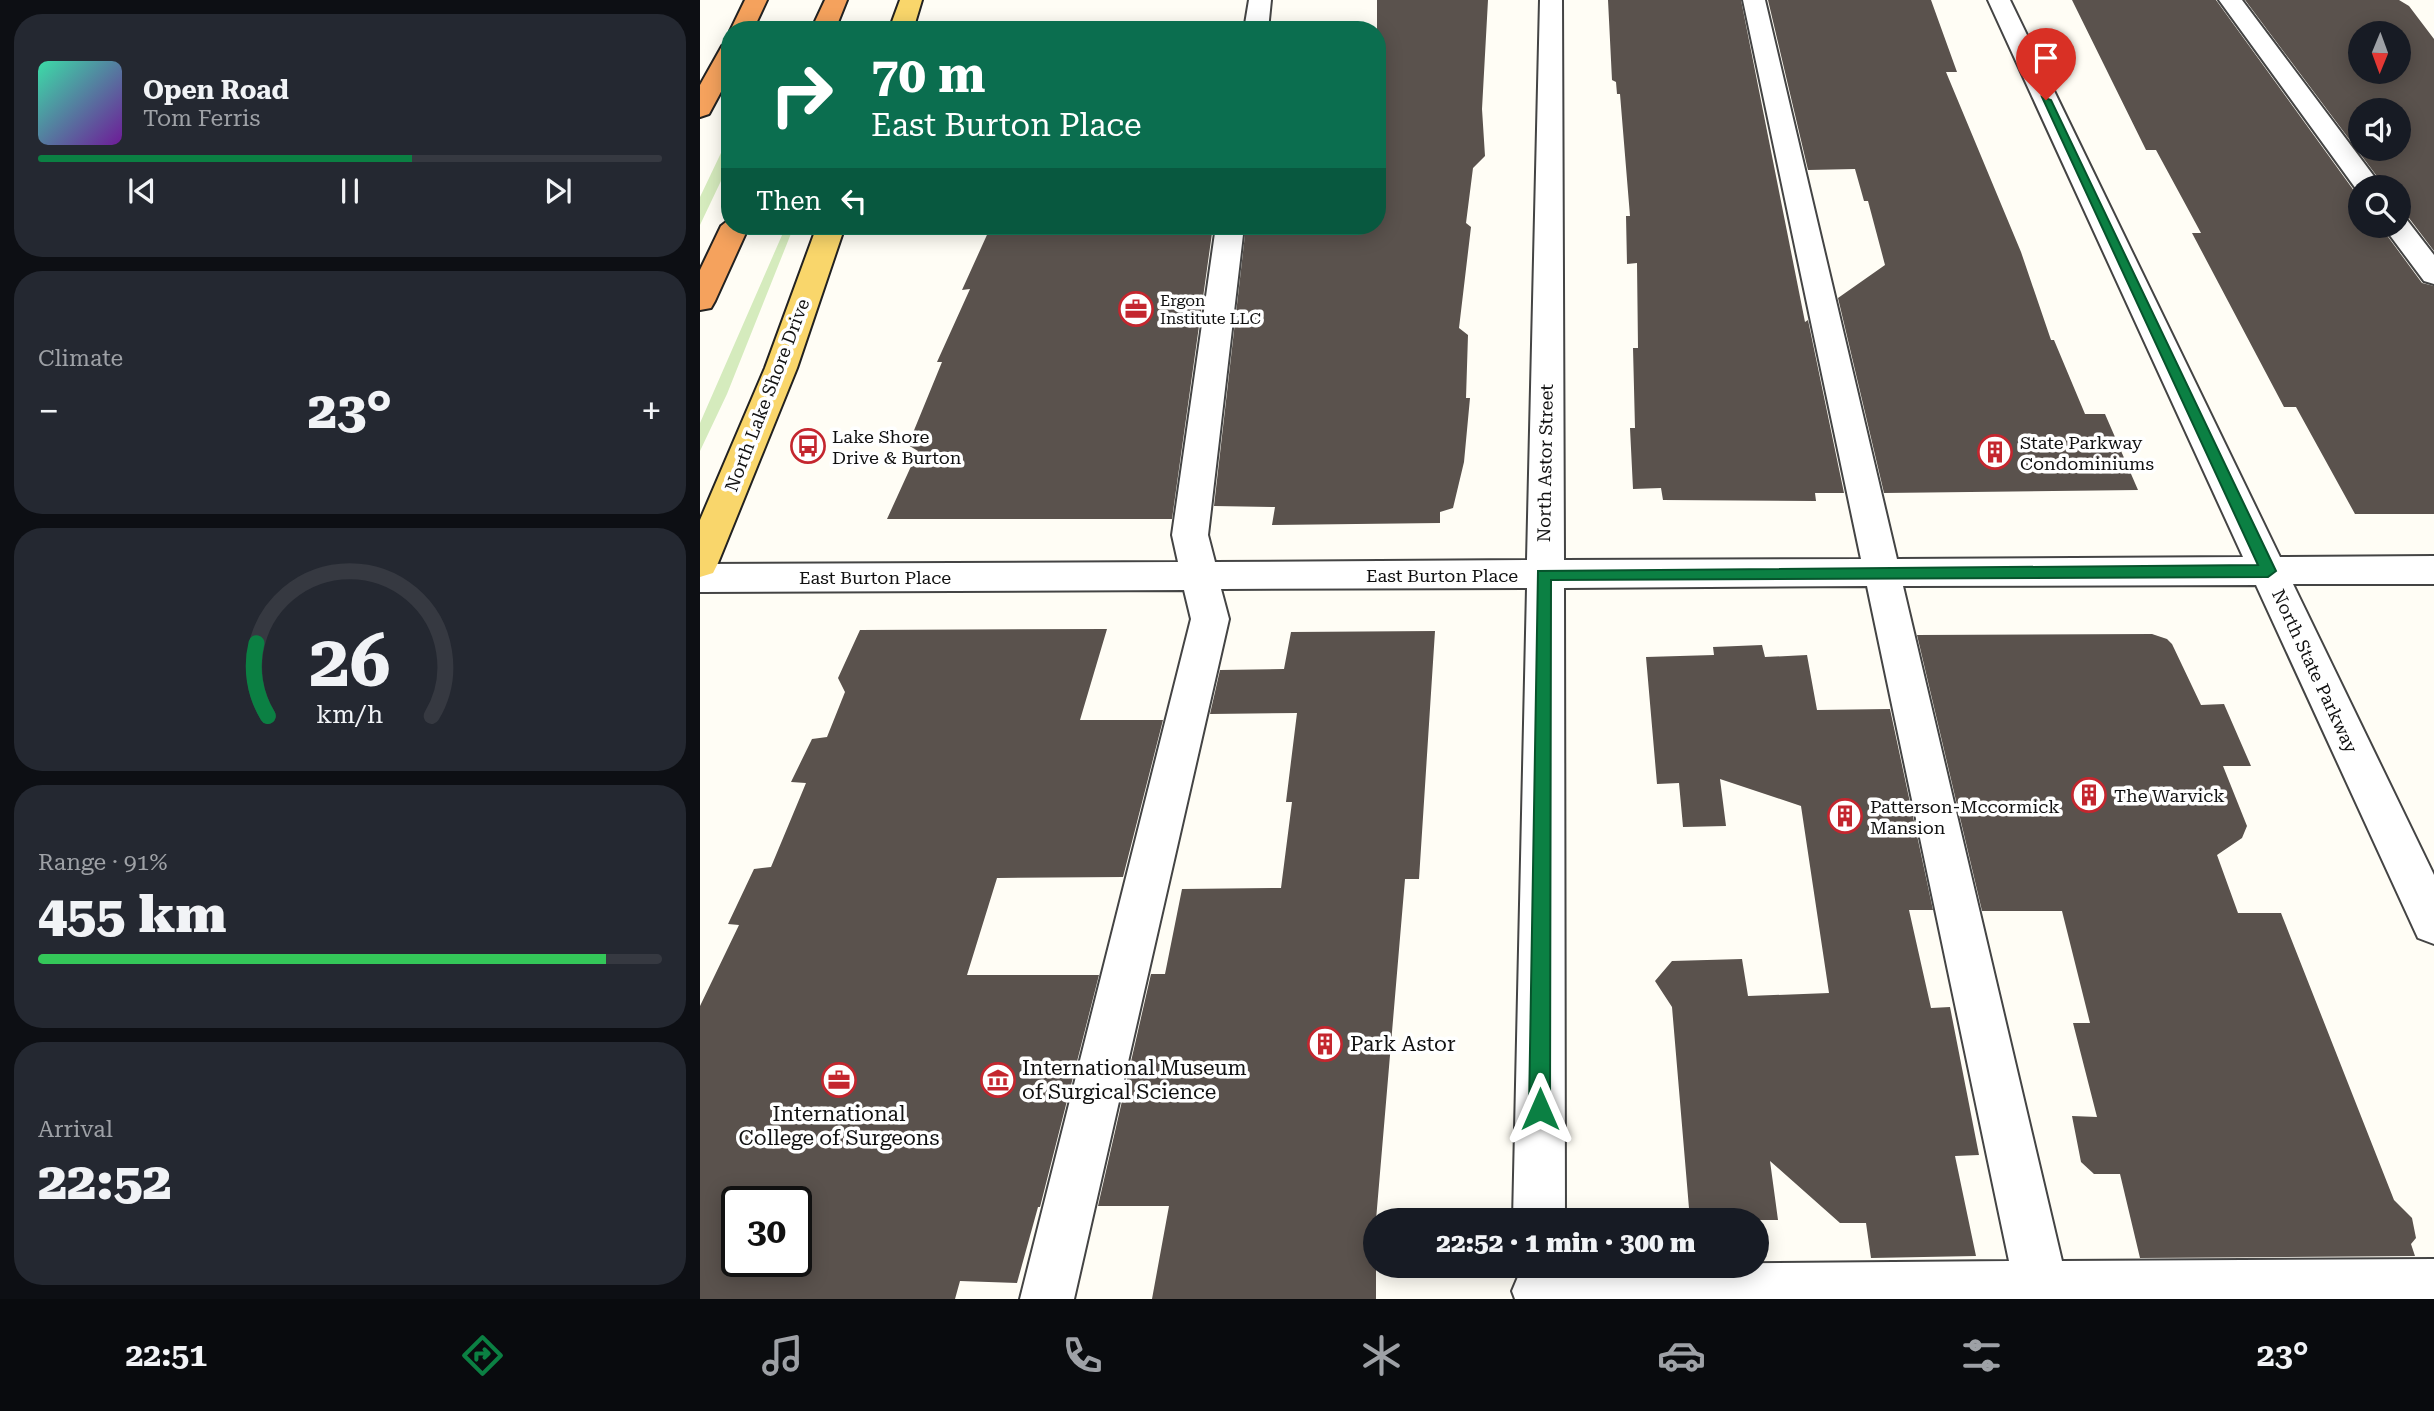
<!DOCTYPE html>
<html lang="en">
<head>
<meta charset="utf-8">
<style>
	:root { --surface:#171b24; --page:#242831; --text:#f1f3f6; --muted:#9ea1a6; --line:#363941; --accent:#0b8043 }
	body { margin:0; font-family:"Roboto Serif",serif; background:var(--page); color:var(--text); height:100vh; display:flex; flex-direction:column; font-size:26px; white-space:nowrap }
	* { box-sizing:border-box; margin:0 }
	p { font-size:23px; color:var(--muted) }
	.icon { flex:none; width:38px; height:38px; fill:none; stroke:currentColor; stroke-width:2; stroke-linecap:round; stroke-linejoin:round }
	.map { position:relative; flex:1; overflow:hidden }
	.panel { display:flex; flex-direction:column; gap:14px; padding:14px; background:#0d0f14; width:700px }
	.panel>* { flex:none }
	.top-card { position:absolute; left:21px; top:21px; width:665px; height:214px; border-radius:28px; box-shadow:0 4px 18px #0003; background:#0b6e4f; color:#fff; overflow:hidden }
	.needle { width:46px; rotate:181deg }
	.controls { position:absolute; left:1648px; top:21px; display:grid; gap:14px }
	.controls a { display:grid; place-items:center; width:63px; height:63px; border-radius:50%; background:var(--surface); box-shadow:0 4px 18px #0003; font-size:35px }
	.speed { position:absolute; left:21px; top:1186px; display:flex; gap:14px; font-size:35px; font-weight:700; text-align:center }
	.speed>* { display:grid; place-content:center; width:91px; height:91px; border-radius:50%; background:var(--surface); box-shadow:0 4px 18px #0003; line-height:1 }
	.speed .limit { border:4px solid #111; border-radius:10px; background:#fff; color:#111 }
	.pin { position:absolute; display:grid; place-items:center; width:60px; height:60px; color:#fff; margin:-72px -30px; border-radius:50% 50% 50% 0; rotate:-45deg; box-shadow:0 0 7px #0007 }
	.pin .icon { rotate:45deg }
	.me { position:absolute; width:77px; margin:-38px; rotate:0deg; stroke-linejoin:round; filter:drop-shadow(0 0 5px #0008) }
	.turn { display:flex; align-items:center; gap:24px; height:147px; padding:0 35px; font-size:32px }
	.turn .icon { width:91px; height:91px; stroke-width:2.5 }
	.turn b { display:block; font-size:49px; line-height:60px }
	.then { display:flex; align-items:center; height:66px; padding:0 35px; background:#0003; gap:14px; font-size:26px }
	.big { font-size:52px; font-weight:800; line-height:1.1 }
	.panel .card { flex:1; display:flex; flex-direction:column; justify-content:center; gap:10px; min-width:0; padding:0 24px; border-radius:28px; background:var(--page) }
	.panel .dial { align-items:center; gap:0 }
	.dial svg { height:182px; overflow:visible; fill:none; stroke:var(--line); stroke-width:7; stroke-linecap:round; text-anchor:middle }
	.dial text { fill:var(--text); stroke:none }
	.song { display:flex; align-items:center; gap:21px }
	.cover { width:84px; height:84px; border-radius:10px; background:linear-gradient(135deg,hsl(160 70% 55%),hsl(280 70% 35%)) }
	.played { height:7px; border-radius:4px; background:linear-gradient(90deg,var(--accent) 60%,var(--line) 60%) }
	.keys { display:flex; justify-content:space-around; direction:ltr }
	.heat { display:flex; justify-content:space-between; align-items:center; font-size:38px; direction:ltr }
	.charge { height:10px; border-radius:5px; background:linear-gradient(90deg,#34c759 91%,var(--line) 0) }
	.trip { position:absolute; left:663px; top:1208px; width:406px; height:70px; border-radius:35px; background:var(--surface); box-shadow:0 4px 18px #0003; font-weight:800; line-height:70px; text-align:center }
	.tabs { display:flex; height:112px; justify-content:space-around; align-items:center; background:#090b0e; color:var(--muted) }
	.tabs .icon { width:49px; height:49px }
	.tabs .on { color:var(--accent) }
	.tabs b { font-size:32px; color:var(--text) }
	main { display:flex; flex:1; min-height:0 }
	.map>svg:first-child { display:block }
</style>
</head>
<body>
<main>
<section class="panel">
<div class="card">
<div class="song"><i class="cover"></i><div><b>Open Road</b><p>Tom Ferris</p></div></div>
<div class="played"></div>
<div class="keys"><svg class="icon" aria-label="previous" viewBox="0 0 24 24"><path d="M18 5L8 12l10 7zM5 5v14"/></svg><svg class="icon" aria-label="pause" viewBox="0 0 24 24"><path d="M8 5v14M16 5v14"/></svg><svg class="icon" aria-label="next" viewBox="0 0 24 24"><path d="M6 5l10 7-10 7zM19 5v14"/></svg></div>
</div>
<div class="card"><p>Climate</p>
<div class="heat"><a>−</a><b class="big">23°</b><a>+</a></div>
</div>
<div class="card dial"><svg viewBox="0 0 100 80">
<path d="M14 69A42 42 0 1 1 86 69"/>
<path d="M14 69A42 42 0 0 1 9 37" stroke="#0b8043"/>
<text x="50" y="56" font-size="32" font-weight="700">26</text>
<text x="50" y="72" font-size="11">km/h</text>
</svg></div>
<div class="card"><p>Range · 91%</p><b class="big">455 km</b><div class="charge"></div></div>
<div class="card"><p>Arrival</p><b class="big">22:52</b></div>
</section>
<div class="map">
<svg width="1734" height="1299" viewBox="0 0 1734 1299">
	<rect width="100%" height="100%" fill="#fffdf5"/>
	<path fill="#d5ebbd" d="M30,134V162L0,225V197Z
		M86,226H94L27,394L0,451V423Z"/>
	<path fill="#5a524d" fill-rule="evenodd" d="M677,0H788L782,109L785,156L773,168L766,223L771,227L759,328L768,335L766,398H770L764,462L753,508L740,512V523L572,525L575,507L514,506L546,226H677Z
		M908,0H1041L1105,322L1108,320L1144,493H1115L1116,501L963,500L961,488L933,489L930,428H935L933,348H938L937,263L927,264L926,216H930L920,94H917L916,82L912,80Z
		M1068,0H1231L1257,72H1246L1321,252L1351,340H1354L1385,414H1405L1438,490L1184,493L1138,298L1185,265L1168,201H1164L1155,169L1108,170Z
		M1372,0H1516L1657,195H1661V226H1680L1722,283L1734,286V514H1655L1596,407H1584L1492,233H1501L1456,150H1446Z
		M1545,0H1699L1709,6L1734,39V251L1709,218L1699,216V187H1685ZM1661,33H1699V72H1661ZM1661,110H1699V149H1661Z
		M291,226H513L472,519H187L218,451L208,445L242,362H237L270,289L262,290Z
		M407,629L380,720H463L423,877L297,878L267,975H399L340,1207H338L317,1283L260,1281L255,1299H0V1006L39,925L28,924L54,869L71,867L106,783L91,782L112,739L127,737L145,692L138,678L160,630ZM37,1202H96V1262H37Z
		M735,631L719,879H705L676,1220V1299H452L469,1206H398L451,974H465L482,889L581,888L592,802H586L597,713L510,714L520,670L584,669L591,632Z
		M1452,634L1467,639L1472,644L1501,705L1524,704L1551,766H1523L1547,826L1542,838L1517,855L1538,913H1581L1694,1200L1712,1218L1716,1238L1711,1244L1715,1256L1440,1258L1420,1174H1394L1381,1162L1372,1116L1397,1117L1373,1023H1390L1362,911H1282L1217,635Z
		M1062,645L1065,657L1107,655L1117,710L1190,709L1233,910H1209L1231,1008L1250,1007L1279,1155L1255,1156L1276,1256L1171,1258L1166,1223H1140L1070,1161L1078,1220H990L972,1007L955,981L972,961L1042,959L1048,996L1129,993L1101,806L1020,779L1026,826L983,827L979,783L957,784L946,657L1014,655L1013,647Z"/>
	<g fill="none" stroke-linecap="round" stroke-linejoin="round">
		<g stroke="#444" stroke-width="4">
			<path id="minor" d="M549,0H571L568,30H544Z
				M840,0H862L864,560L1161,559L1043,0H1065L1197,559L1543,557L1288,0H1310L1580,557L1734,556V584H1593L1734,875V944L1718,938L1556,585L1203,586L1362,1261L1734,1259V1299H815L812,1291L820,1272L836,1265L1309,1261L1167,586L864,588L865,1220H813L827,588L521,589L529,619L374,1299H320L491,619L484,590L0,592V564L478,562L472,535L516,226H544L508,535L515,562L827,560Z
				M1519,0H1542L1682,187H1661L1659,193Z
				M1699,218L1707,220L1734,255V284L1724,281L1683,226H1699Z"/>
		</g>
		<g stroke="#222" stroke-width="4">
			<path id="major" d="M200,0H222L213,30H189Z
				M117,226H145L97,368L18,563L13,573L0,577V520L65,368Z"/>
		</g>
		<g stroke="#222" stroke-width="4">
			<path id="highway" d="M45,0H67L53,30L30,31Z
				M125,0H147L135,30H111Z
				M30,44V75L9,114L0,117V85L22,46Z
				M30,219V226H49L15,301L11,308L0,310V270L21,226Z"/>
		</g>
		<use href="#minor" fill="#fff" fill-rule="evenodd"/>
		<use href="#major" fill="#f9d66b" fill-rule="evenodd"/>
		<use href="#highway" fill="#f5a25d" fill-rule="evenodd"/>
	</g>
	<path fill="#0b8043" stroke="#07532c" stroke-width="2" d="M1342,97L1351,100L1576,571L1568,577L851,580L850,1109L847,1116L840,1119L832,1116L829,1109L838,571L1558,565Z"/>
	<defs>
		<g id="office-ring" transform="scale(1.75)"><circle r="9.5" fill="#fff" stroke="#c4262e" stroke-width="1.5"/><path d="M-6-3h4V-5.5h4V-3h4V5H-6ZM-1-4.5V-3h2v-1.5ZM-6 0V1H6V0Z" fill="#c4262e"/></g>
		<g id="bus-ring" transform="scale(1.75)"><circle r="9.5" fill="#fff" stroke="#c4262e" stroke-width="1.5"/><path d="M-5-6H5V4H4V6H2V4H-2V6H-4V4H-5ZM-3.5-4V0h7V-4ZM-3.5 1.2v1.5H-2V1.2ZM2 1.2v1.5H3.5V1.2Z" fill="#c4262e"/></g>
		<g id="building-ring" transform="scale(1.75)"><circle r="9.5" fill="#fff" stroke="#c4262e" stroke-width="1.5"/><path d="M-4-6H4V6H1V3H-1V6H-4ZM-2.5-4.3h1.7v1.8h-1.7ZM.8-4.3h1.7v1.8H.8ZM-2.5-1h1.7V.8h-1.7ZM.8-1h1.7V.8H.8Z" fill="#c4262e"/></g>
		<g id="museum-ring" transform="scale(1.75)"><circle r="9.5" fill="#fff" stroke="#c4262e" stroke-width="1.5"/><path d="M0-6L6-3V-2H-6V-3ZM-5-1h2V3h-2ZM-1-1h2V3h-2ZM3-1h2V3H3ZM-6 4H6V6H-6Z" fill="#c4262e"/></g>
	</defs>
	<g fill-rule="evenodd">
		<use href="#office-ring" x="436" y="309"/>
		<use href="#bus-ring" x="108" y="446"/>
		<use href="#building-ring" x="1295" y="452"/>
		<use href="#building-ring" x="1389" y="795"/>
		<use href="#building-ring" x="1145" y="816"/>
		<use href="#building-ring" x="625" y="1044"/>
		<use href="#office-ring" x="139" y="1080"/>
		<use href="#museum-ring" x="298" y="1080"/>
	</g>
	<g text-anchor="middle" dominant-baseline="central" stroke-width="7" stroke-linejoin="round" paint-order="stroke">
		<g font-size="16" fill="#111" stroke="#fff" text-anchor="start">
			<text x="460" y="300">Ergon<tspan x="460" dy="18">Institute LLC</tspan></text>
		</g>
		<g font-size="18" fill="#111" stroke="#fff">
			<text transform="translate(67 395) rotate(-69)">North Lake Shore Drive</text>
			<text transform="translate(845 463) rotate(-89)">North Astor Street</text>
			<text x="742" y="575">East Burton Place</text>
			<text x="175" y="577">East Burton Place</text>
			<text transform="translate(1615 671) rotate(65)">North State Parkway</text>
		</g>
		<g font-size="18" fill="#111" stroke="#fff" text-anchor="start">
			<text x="132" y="436">Lake Shore<tspan x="132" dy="21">Drive &amp; Burton</tspan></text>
			<text x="1320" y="442">State Parkway<tspan x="1320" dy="21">Condominiums</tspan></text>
			<text x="1414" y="795">The Warvick</text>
			<text x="1170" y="806">Patterson-Mccormick<tspan x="1170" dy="21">Mansion</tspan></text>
		</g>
		<g font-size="21" fill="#111" stroke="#fff" text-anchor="start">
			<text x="650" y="1044">Park Astor</text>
			<text x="322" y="1068">International Museum<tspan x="322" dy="24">of Surgical Science</tspan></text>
			<text x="139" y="1114" text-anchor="middle">International<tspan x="139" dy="24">College of Surgeons</tspan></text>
		</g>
	</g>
</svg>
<div class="controls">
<a><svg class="needle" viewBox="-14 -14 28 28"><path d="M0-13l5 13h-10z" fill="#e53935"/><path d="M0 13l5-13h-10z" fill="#9ea1a6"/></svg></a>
<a><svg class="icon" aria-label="sound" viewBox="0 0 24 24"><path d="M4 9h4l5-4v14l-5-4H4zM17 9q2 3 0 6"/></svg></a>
<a><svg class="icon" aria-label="search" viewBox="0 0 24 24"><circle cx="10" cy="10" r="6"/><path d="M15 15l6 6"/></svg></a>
</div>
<div class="speed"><div class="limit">30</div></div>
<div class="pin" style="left:1346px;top:100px;background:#d93025"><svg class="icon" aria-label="arrive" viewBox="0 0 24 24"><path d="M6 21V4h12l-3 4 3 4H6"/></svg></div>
<svg class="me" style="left:840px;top:1109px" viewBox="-20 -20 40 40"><path d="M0-17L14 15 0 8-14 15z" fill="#0b8043" stroke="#fff" stroke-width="4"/></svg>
<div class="trip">22:52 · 1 min · 300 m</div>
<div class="top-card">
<div class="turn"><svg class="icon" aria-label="right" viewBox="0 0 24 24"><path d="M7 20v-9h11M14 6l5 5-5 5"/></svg><div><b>70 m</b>East Burton Place</div></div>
<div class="then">Then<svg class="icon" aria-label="left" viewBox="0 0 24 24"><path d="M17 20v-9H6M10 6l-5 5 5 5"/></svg></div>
</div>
</div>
</main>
<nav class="tabs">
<b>22:51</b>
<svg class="icon on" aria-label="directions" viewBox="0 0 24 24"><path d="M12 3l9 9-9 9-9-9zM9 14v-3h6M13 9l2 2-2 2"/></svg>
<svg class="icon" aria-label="music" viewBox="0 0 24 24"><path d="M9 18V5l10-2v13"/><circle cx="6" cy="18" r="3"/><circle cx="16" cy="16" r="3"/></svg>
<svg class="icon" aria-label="phone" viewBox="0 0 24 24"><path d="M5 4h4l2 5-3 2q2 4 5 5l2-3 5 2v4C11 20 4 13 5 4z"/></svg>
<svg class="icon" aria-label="climate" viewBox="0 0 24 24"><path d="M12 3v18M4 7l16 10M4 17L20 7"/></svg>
<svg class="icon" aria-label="car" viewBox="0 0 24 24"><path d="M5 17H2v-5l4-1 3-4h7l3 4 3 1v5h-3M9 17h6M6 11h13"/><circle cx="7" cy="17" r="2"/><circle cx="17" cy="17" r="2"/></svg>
<svg class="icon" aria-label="filters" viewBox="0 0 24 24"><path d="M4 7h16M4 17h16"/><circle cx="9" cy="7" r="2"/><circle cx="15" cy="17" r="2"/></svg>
<b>23°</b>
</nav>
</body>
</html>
